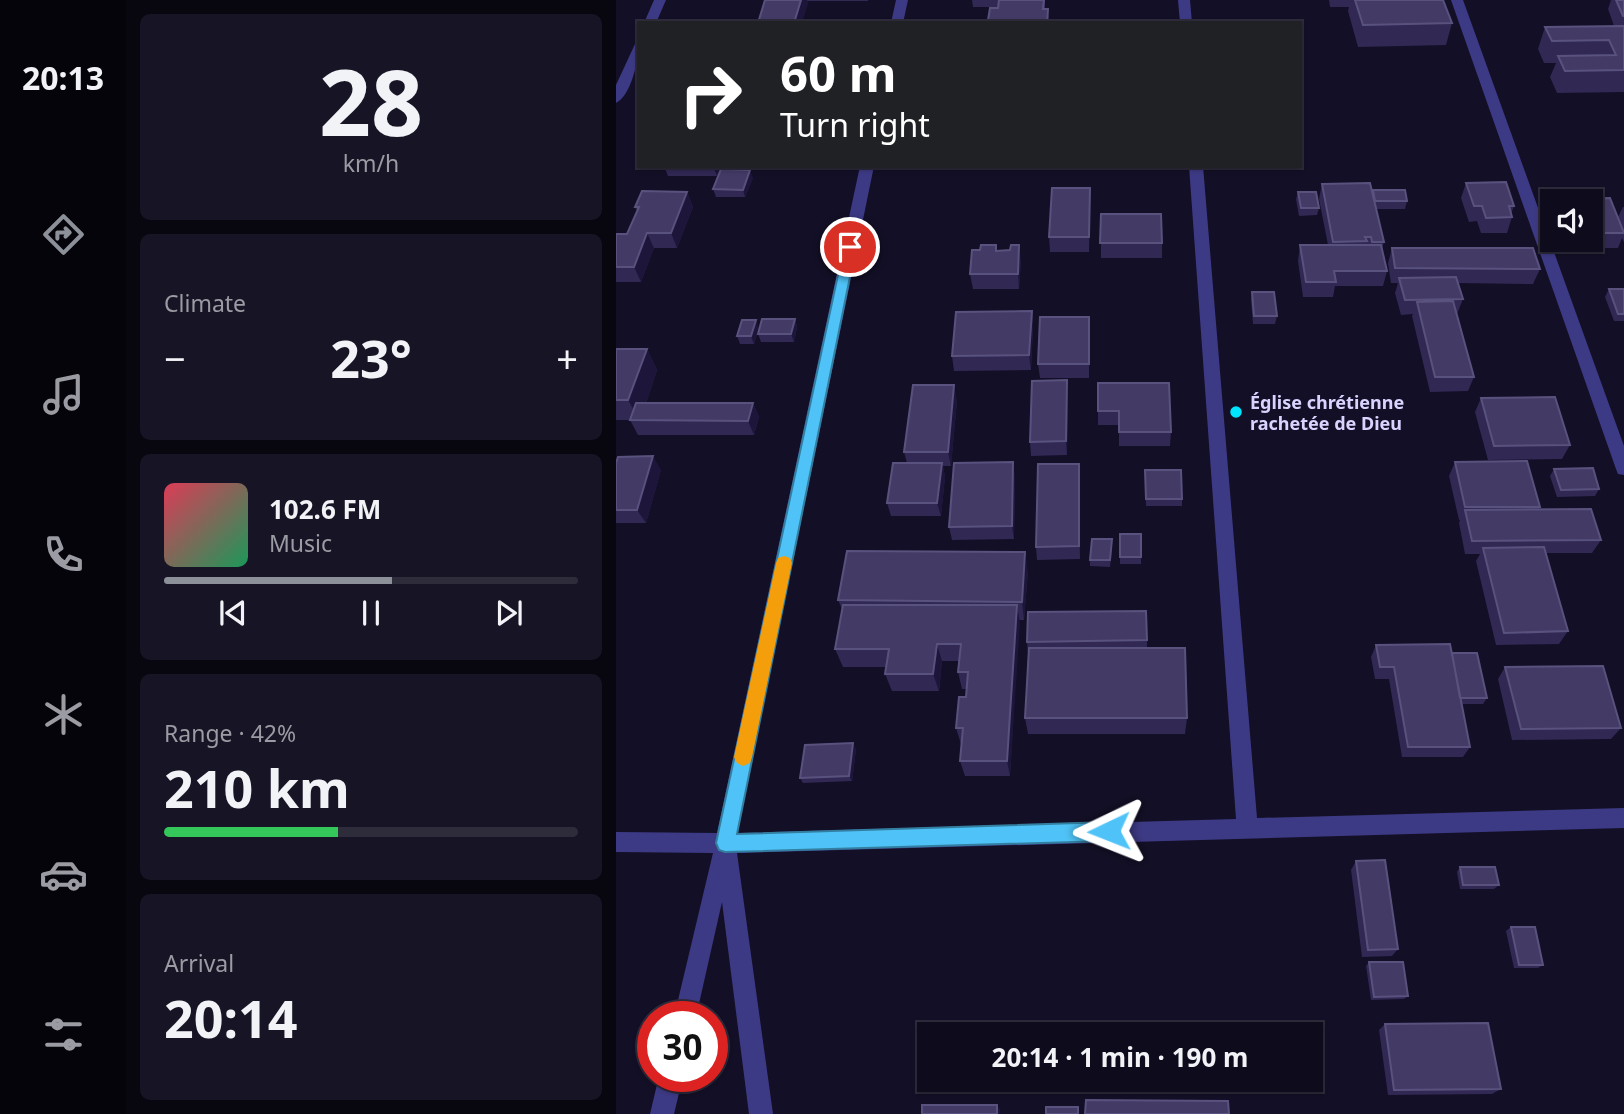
<!DOCTYPE html>
<html lang="en">
<head>
<meta charset="utf-8">
<style>
	:root { --surface:#0e0b1c; --page:#171425; --text:#f1f3f6; --muted:#9b9ba3; --line:#2e2b3b; --accent:#8c9099 }
	body { margin:0; font-family:"Noto Sans",sans-serif; background:var(--page); color:var(--text); height:100vh; display:flex; flex-direction:column; font-size:26px; white-space:nowrap }
	* { box-sizing:border-box; margin:0 }
	p { font-size:23px; color:var(--muted) }
	.icon { flex:none; width:38px; height:38px; fill:none; stroke:currentColor; stroke-width:2; stroke-linecap:round; stroke-linejoin:round }
	.map { position:relative; flex:1; overflow:hidden }
	.drawer { display:flex; flex-direction:column; gap:14px; padding:14px; background:#08060f; width:490px }
	.drawer>* { flex:none }
	.guide { position:absolute; left:21px; top:21px; width:665px; height:147px; border-radius:0px; box-shadow:0 2px 5px #0004,0 0 0 2px var(--line); background:#202124; color:#fff; overflow:hidden }
	.buttons { position:absolute; left:924px; top:189px; display:grid; gap:14px }
	.buttons a { display:grid; place-items:center; width:63px; height:63px; border-radius:0px; background:var(--surface); box-shadow:0 2px 5px #0004,0 0 0 2px var(--line); font-size:35px }
	.speed { position:absolute; left:21px; top:1001px; display:flex; gap:14px; font-size:35px; font-weight:700; text-align:center }
	.speed>* { display:grid; place-content:center; width:91px; height:91px; border-radius:50%; background:var(--surface); box-shadow:0 2px 5px #0004,0 0 0 2px var(--line); line-height:1 }
	.speed .limit { border:10px solid #d22; background:#fff; color:#111 }
	.pin { position:absolute; display:grid; place-items:center; width:60px; height:60px; color:#fff; margin:-30px; border:4px solid #fff; border-radius:50%; box-shadow:0 2px 7px #0007 }
	.me { position:absolute; width:77px; margin:-38px; rotate:268deg; stroke-linejoin:round; filter:drop-shadow(0 0 5px #0008) }
	.turn { display:flex; align-items:center; gap:24px; height:147px; padding:0 28px; font-size:32px }
	.turn .icon { width:91px; height:91px; stroke-width:2.5 }
	.turn b { display:block; font-size:49px; line-height:60px }
	.big { font-size:52px; font-weight:700; line-height:1.1 }
	.drawer .card { flex:1; display:flex; flex-direction:column; justify-content:center; gap:10px; min-width:0; padding:0 24px; border-radius:10px; background:var(--page) }
	.drawer .dial { align-items:center; gap:0 }
	.dial b { font-size:91px; line-height:1 }
	.song { display:flex; align-items:center; gap:21px }
	.cover { width:84px; height:84px; border-radius:10px; background:linear-gradient(135deg,hsl(350 70% 55%),hsl(150 70% 35%)) }
	.played { height:7px; border-radius:4px; background:linear-gradient(90deg,var(--accent) 55%,var(--line) 55%) }
	.keys { display:flex; justify-content:space-around; direction:ltr }
	.heat { display:flex; justify-content:space-between; align-items:center; font-size:38px; direction:ltr }
	.charge { height:10px; border-radius:5px; background:linear-gradient(90deg,#34c759 42%,var(--line) 0) }
	.trip { position:absolute; left:301px; top:1022px; width:406px; height:70px; border-radius:0px; background:var(--surface); box-shadow:0 2px 5px #0004,0 0 0 2px var(--line); font-weight:700; line-height:70px; text-align:center }
	main { display:flex; flex:1; min-height:0 }
	.menu { display:flex; flex-direction:column; width:126px; justify-content:space-around; align-items:center; background:#06040b; color:var(--muted) }
	.menu .icon { width:49px; height:49px }
	.menu .current { color:var(--accent) }
	.menu b { font-size:32px; color:var(--text) }
	.map>svg:first-child { display:block }
</style>
</head>
<body>
<main>
<nav class="menu">
<b>20:13</b>
<svg class="icon current" aria-label="directions" viewBox="0 0 24 24"><path d="M12 3l9 9-9 9-9-9zM9 14v-3h6M13 9l2 2-2 2"/></svg>
<svg class="icon" aria-label="music" viewBox="0 0 24 24"><path d="M9 18V5l10-2v13"/><circle cx="6" cy="18" r="3"/><circle cx="16" cy="16" r="3"/></svg>
<svg class="icon" aria-label="phone" viewBox="0 0 24 24"><path d="M5 4h4l2 5-3 2q2 4 5 5l2-3 5 2v4C11 20 4 13 5 4z"/></svg>
<svg class="icon" aria-label="climate" viewBox="0 0 24 24"><path d="M12 3v18M4 7l16 10M4 17L20 7"/></svg>
<svg class="icon" aria-label="car" viewBox="0 0 24 24"><path d="M5 17H2v-5l4-1 3-4h7l3 4 3 1v5h-3M9 17h6M6 11h13"/><circle cx="7" cy="17" r="2"/><circle cx="17" cy="17" r="2"/></svg>
<svg class="icon" aria-label="filters" viewBox="0 0 24 24"><path d="M4 7h16M4 17h16"/><circle cx="9" cy="7" r="2"/><circle cx="15" cy="17" r="2"/></svg>
</nav>
<section class="drawer">
<div class="card dial"><b>28</b><p>km/h</p></div>
<div class="card"><p>Climate</p>
<div class="heat"><a>−</a><b class="big">23°</b><a>+</a></div>
</div>
<div class="card">
<div class="song"><i class="cover"></i><div><b>102.6 FM</b><p>Music</p></div></div>
<div class="played"></div>
<div class="keys"><svg class="icon" aria-label="previous" viewBox="0 0 24 24"><path d="M18 5L8 12l10 7zM5 5v14"/></svg><svg class="icon" aria-label="pause" viewBox="0 0 24 24"><path d="M8 5v14M16 5v14"/></svg><svg class="icon" aria-label="next" viewBox="0 0 24 24"><path d="M6 5l10 7-10 7zM19 5v14"/></svg></div>
</div>
<div class="card"><p>Range · 42%</p><b class="big">210 km</b><div class="charge"></div></div>
<div class="card"><p>Arrival</p><b class="big">20:14</b></div>
</section>
<div class="map">
<svg width="1008" height="1114" viewBox="0 0 1008 1114">
	<rect width="100%" height="100%" fill="#130f26"/>
	<g fill="none" stroke-linecap="round" stroke-linejoin="round">
		<path fill="#3d3a85" fill-rule="evenodd" d="M38,0H50L40,23H28Z
			M280,0H292L287,23H275Z
			M562,0H574L576,23H564Z
			M835,0H847L1008,446V475L1002,474L1000,469Z
			M19,44H23C23,59 15,96 0,103V85Z
			M244,166H258L121,833L620,819L573,166H587L641,818L1008,808V828L121,853L157,1114H133L106,902L80,1017H58L97,853L0,852V832L101,833Z
			M43,1076H67L58,1114H34Z"/>
	</g>
	<path fill="#312854" d="M149,0H252V1H191L192,4Z
		M356,0H429V9H432L433,23H372V20L382,7H357Z
		M713,0H827L836,23L830,45L742,47L732,11L733,7H714Z
		M995,0H1008V92L941,93L934,77L940,63H928L922,49L929,27L998,26L992,9Z
		M48,166H104L101,176H52Z
		M137,178L129,197H100L97,189Z
		M850,183L898,206L895,214L896,217L891,233H865L861,221L853,222L845,198Z
		M706,184L756,193L757,190L791,201L789,209H760L768,242L766,249L771,271L767,286H719L717,297H687L682,261L684,245H712L703,199Z
		M71,192L77,207L61,248H38L25,282H0V234H11L21,211L19,207Z
		M682,192L703,208L701,215L683,216L680,199Z
		M994,198L1002,217L1007,207H1008V242L1006,238L1002,248H969L966,240H975V201H961L962,199Z
		M474,203L473,252H434L433,237Z
		M485,214L546,243V258H485Z
		M776,248L924,269L917,284L842,283L847,299L841,314L858,377L852,391L814,392L796,316L797,314L785,315L779,293L782,283H775L772,263Z
		M394,250L405,260L403,289H357L354,274L381,251Z
		M993,289H1008V321H998L989,297Z
		M636,292L661,316L659,324H637L635,300Z
		M416,311L417,326L415,370L338,371L336,356Z
		M473,317V378H424L422,364Z
		M179,319L181,327L178,342H145L142,334Z
		M143,328L138,344H124L121,336Z
		M0,349H31L41,370L30,403H137L143,417L138,435H22L14,420H0Z
		M482,383L555,432L554,446H503V425H482Z
		M452,395L451,455L415,456L414,442Z
		M865,398L954,445L946,459L872,460L859,412Z
		M341,400L335,466H327L329,477L325,516H275L271,503L291,463L288,452Z
		M839,462L924,507L923,509L985,540L976,553H930L952,631L943,644L880,645L860,561L864,554H849L843,523L844,520H843L833,476Z
		M0,463L45,470L30,523H0Z
		M938,469L983,489L979,496L941,497L934,476Z
		M529,470L566,499V506H530Z
		M399,476L398,539L336,540L333,527Z
		M463,478L464,559L421,560L420,547Z
		M504,534H525V564H504Z
		M496,546L494,567L474,566V560Z
		M412,571L408,620H403L394,776H349L344,761L346,744H345L340,728L350,697L351,689H346L342,672L343,661H326L323,691H276L269,674L270,667H227L219,649L226,609L222,600Z
		M531,640V648L571,718L569,734H412L409,718L412,654L411,642Z
		M760,645L836,653L871,698L867,704H846L854,747L847,757H786L773,679H759L755,657Z
		M889,667L1005,728L995,739L896,740L882,679Z
		M240,749L236,781L187,783L184,778Z
		M740,861L782,949L776,956L746,957L735,870Z
		M844,867L883,885L878,889H844L841,872Z
		M895,927L927,965L922,968H898L890,931Z
		M753,962L792,996L788,999L755,1000L750,966Z
		M769,1024L885,1089L876,1094L772,1095L763,1030Z"/>
	<path fill="#1d163a" d="M185,0H191L192,4L186,23H178Z
		M97,166H104L101,176Z
		M134,170L137,178L129,197L127,190Z
		M71,192L77,207L61,248L55,233Z
		M31,233L38,248L25,282L18,267Z
		M403,245L405,260L403,289L402,274Z
		M416,311L417,326L415,370L413,355Z
		M179,319L181,327L178,342L175,334Z
		M140,320L143,328L138,344L135,336Z
		M31,349L41,370L24,421L12,400Z
		M451,380L452,395L451,455L450,441Z
		M338,385L341,400L335,466L332,452Z
		M137,403L143,417L138,435L132,421Z
		M37,456L45,470L30,523L21,510Z
		M397,462L399,476L398,539L396,526Z
		M326,463L329,477L325,516L321,503Z
		M409,552L412,571L408,620L406,602Z
		M401,605L404,623L394,776L391,761Z
		M321,644L326,661L323,691L317,674Z
		M237,743L240,749L236,781L233,776Z
		M381,1105L384,1109V1114H381Z"/>
	<path fill="#433a66" stroke="#5a527e" stroke-width="2" d="M149,0H185L178,23H142Z
		M383,0H428L427,9H432L431,23H379L380,20H372L374,8H382Z
		M739,0H827L836,23L747,25Z
		M1000,0H1008V16H1007Z
		M1008,26V70L949,71L942,56L1000,55L993,40L936,41L929,27Z
		M105,169L134,170L127,190L97,189Z
		M890,182L898,206H893L896,217L870,218L866,206H858L850,183Z
		M754,183L768,242H756L755,237H749L751,241L717,242L706,184Z
		M436,188H474L473,237H433Z
		M757,190H789L791,201H759Z
		M26,191L71,192L55,233H31L18,267H0V234H11L23,207H19Z
		M682,192H700L703,208H685Z
		M994,198L1008,233H976L975,230V201H963L962,199Z
		M485,214H545L546,243H484Z
		M365,245H380V251L394,250L395,245H403L402,274H354L356,250H364Z
		M684,245H765L771,271H718L720,282H690Z
		M776,248H917L924,269L779,268Z
		M840,277L847,299L789,300L783,278Z
		M993,289H1008V314H1002Z
		M636,292H658L661,316H638Z
		M837,301L858,377H819L801,302Z
		M416,311L413,355L336,356L340,312Z
		M424,317H473V364H422Z
		M146,319H179L175,334H142Z
		M126,320H140L135,336H121Z
		M0,349H31L12,400H0Z
		M451,380L450,441L414,442L416,381Z
		M482,383H553L555,432H503V411H482Z
		M297,385H338L332,452H288Z
		M939,397L954,445L878,446L865,398Z
		M20,403H137L132,421L14,420Z
		M37,456L21,510H0V463L2,457Z
		M911,461L924,507H849L839,462Z
		M397,462L396,526L333,527L338,463Z
		M277,463H326L321,503H271Z
		M422,464H463V546L420,547Z
		M977,468L983,489L945,490L938,469Z
		M529,470H565L566,499H530Z
		M975,509L985,540L856,541L849,510Z
		M504,534H525V557H504Z
		M476,539H496L494,560H474Z
		M928,547L952,631L888,633L867,548Z
		M231,551L409,552L406,602L222,600Z
		M227,605H401L391,761H344L347,728H340L343,697H350L352,672H342L345,644H321L317,674H269L273,649H219Z
		M530,611L531,640L411,642L412,612Z
		M834,644L854,747H792L778,667H764L760,645Z
		M413,648H569L571,718H409Z
		M836,653H861L871,698H844Z
		M987,666L1005,728L905,729L889,667Z
		M237,743L233,776L184,778L189,745Z
		M769,860L782,949L752,950L740,861Z
		M844,867H879L883,885H847Z
		M895,927H919L927,965H903Z
		M753,962H787L792,996L758,997Z
		M872,1023L885,1089L778,1090L769,1024Z
		M470,1100L612,1101L613,1114H469Z
		M306,1105H381V1114H306Z
		M430,1107H462V1114H430Z"/>
	<path fill="#4fc3f7" stroke="#337fa1" stroke-width="2" d="M234,243L240,247L121,834L493,822L500,825L503,831L500,838L493,841L109,852L103,850L100,843L228,247Z"/>
	<path fill="#f59e0b" d="M168,556L174,558L176,563L136,757L134,763L127,766L121,763L118,757L160,563L162,558Z"/>
	<circle fill="#00e5ff" stroke="#130f26" stroke-width="2.5" cx="620" cy="412" r="7"/>
	<g text-anchor="middle" dominant-baseline="central" stroke-width="7" stroke-linejoin="round" paint-order="stroke">
		<g font-size="18" font-weight="bold" fill="#d9d4ff" stroke="#130f26" text-anchor="start">
			<text x="634" y="402">Église chrétienne<tspan x="634" dy="21">rachetée de Dieu</tspan></text>
		</g>
	</g>
</svg>
<div class="buttons">
<a><svg class="icon" aria-label="sound" viewBox="0 0 24 24"><path d="M4 9h4l5-4v14l-5-4H4zM17 9q2 3 0 6"/></svg></a>
</div>
<div class="speed"><div class="limit">30</div></div>
<div class="pin" style="left:234px;top:247px;background:#d93025"><svg class="icon" aria-label="arrive" viewBox="0 0 24 24"><path d="M6 21V4h12l-3 4 3 4H6"/></svg></div>
<svg class="me" style="left:493px;top:831px" viewBox="-20 -20 40 40"><path d="M0-17L14 15 0 8-14 15z" fill="#4fc3f7" stroke="#fff" stroke-width="4"/></svg>
<div class="trip">20:14 · 1 min · 190 m</div>
<div class="guide">
<div class="turn"><svg class="icon" aria-label="right" viewBox="0 0 24 24"><path d="M7 20v-9h11M14 6l5 5-5 5"/></svg><div><b>60 m</b>Turn right</div></div>
</div>
</div>
</main>
</body>
</html>
